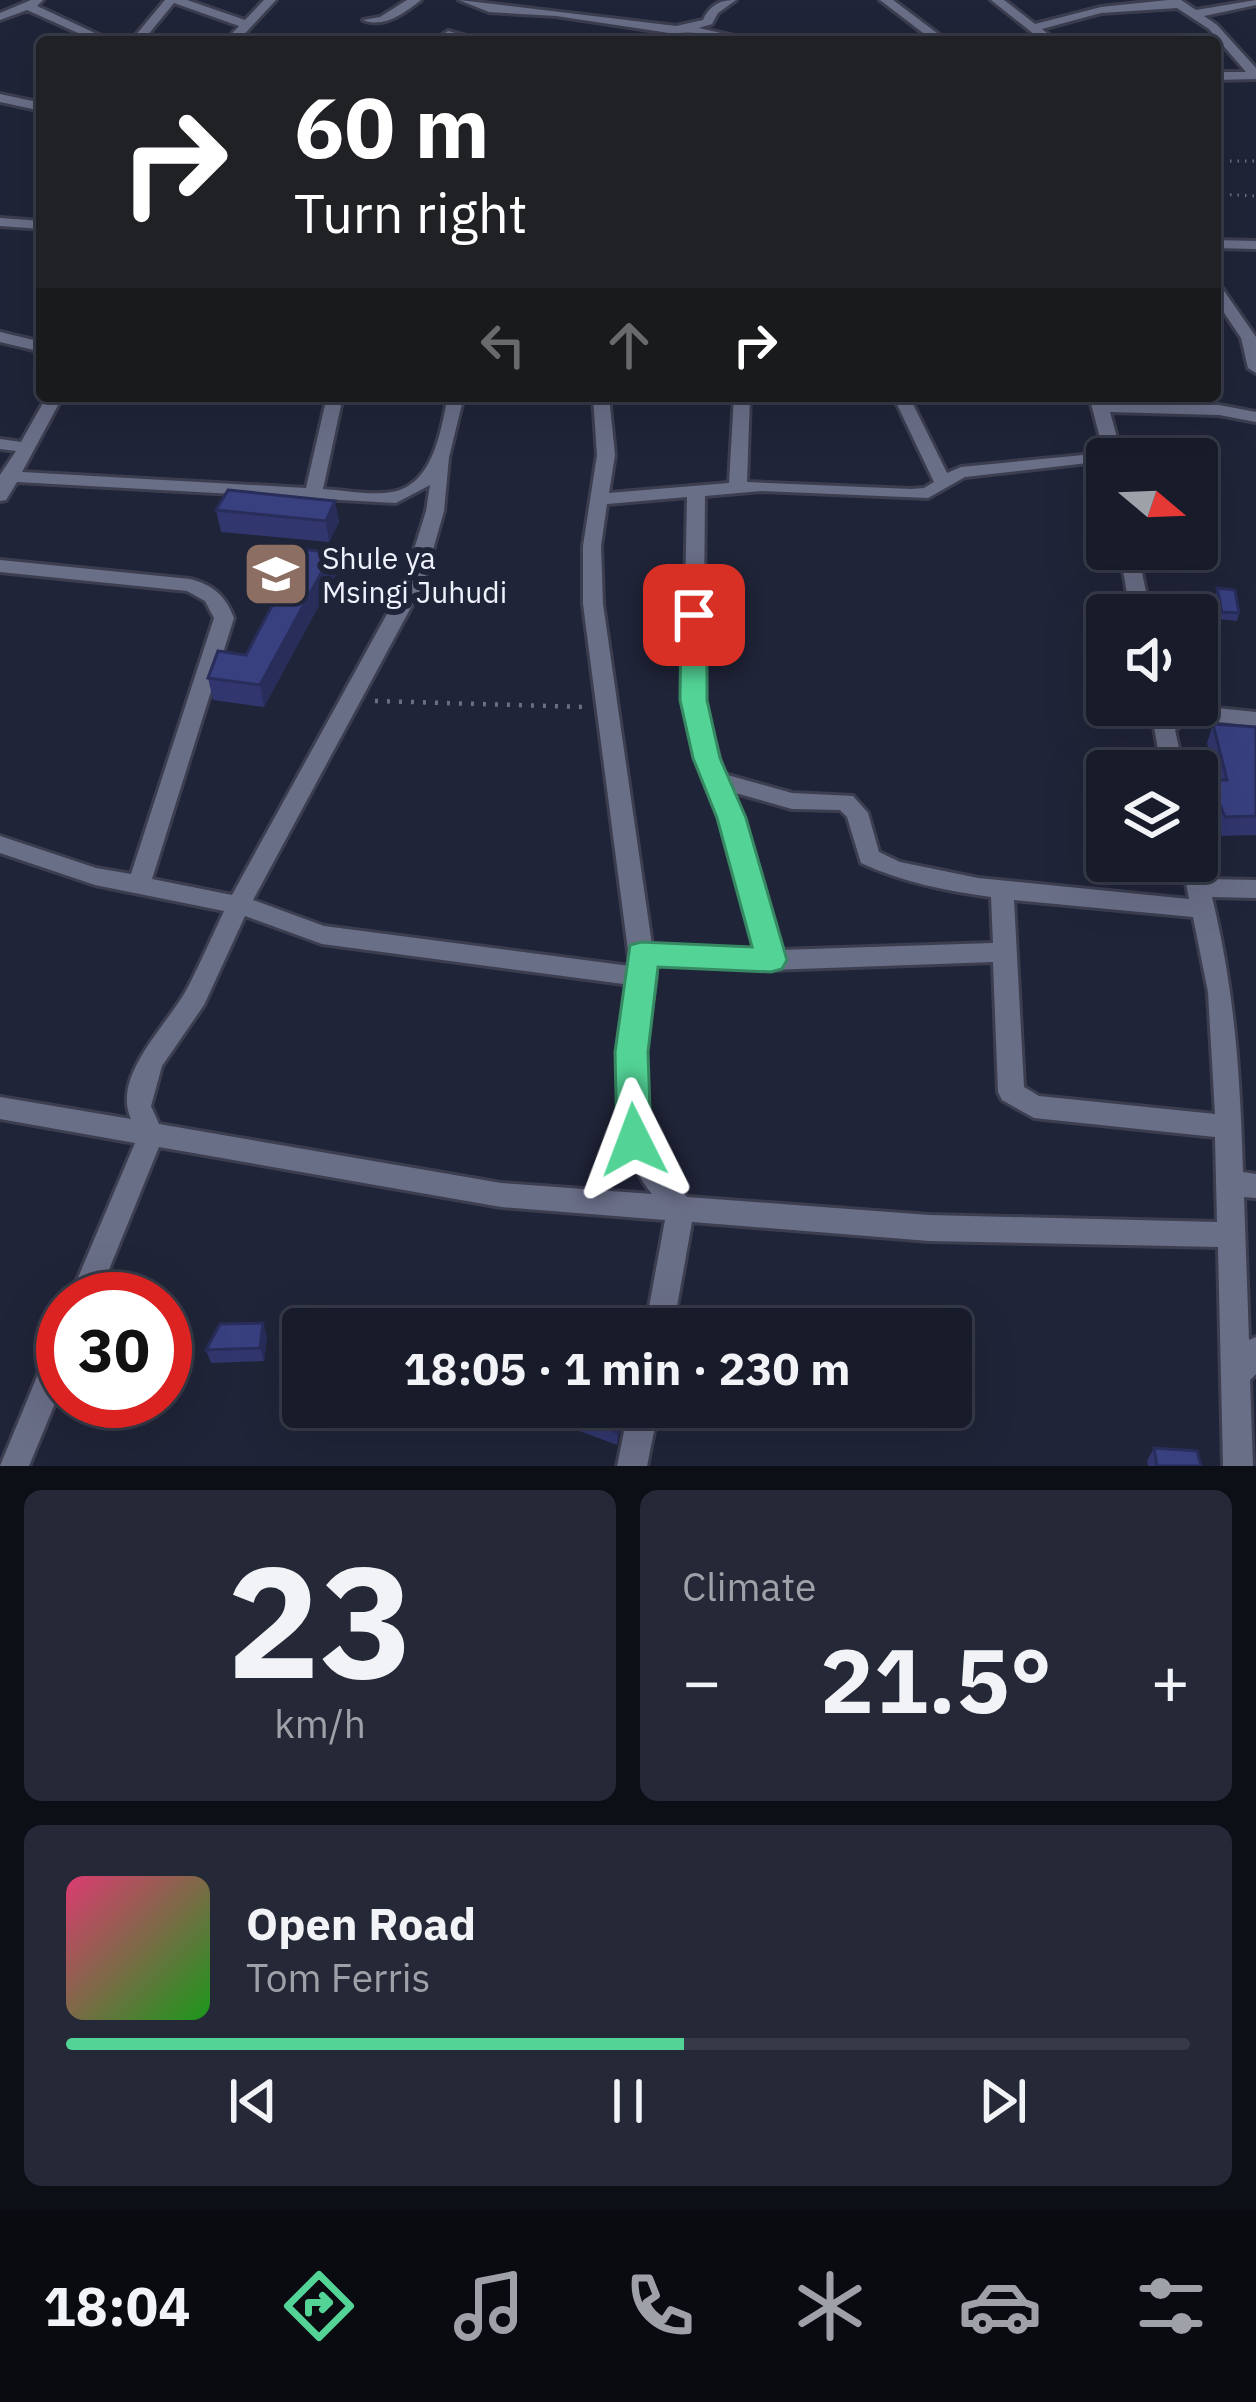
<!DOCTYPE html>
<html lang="en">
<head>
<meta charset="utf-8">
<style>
	:root { --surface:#181b2a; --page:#252836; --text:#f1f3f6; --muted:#9fa1a8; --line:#363947; --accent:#53d396 }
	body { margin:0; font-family:"IBM Plex Sans",sans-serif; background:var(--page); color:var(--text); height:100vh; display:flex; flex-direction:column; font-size:45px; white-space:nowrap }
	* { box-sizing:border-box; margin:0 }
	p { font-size:39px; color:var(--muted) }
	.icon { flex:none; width:66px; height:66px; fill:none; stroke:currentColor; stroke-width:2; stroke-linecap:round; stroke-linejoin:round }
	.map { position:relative; height:1466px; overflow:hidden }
	.drawer { display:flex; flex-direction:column; gap:24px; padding:24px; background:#0d0f17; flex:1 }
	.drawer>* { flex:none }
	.hud { position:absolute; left:36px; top:36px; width:1185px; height:366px; border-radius:12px; box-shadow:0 12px 48px #0002,0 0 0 3px var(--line); background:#202124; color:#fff; overflow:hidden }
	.needle { width:78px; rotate:109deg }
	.controls { position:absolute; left:1086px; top:438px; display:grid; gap:24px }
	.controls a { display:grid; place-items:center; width:132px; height:132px; border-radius:12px; background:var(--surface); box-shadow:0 12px 48px #0002,0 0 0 3px var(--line); font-size:60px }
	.speed { position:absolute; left:36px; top:1272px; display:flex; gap:24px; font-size:60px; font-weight:700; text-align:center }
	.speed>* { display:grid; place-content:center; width:156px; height:156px; border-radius:50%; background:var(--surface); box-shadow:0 12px 48px #0002,0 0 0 3px var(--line); line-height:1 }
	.speed .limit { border:18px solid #d22; background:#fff; color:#111 }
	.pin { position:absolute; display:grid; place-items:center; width:102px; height:102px; color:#fff; margin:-51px; border-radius:24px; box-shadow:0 6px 18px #0006 }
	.me { position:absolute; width:132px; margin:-66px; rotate:357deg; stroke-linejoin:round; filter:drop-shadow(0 0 9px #0008) }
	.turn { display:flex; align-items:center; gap:42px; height:252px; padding:0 60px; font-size:54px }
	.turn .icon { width:156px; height:156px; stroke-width:2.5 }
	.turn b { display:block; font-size:84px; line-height:102px }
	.lanes { display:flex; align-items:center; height:114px; padding:0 60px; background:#0003; justify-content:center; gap:60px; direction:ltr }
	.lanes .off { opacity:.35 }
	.big { font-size:90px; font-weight:700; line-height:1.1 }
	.drawer .widget { flex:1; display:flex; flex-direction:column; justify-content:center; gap:18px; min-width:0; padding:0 42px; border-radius:18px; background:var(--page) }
	.drawer .dial { align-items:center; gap:0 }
	.dial b { font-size:156px; line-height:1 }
	.song { display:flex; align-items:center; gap:36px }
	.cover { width:144px; height:144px; border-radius:18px; background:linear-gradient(135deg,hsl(340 70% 55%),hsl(120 70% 35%)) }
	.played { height:12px; border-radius:6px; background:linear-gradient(90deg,var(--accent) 55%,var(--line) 55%) }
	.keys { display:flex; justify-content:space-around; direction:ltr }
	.heat { display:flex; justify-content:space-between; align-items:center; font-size:66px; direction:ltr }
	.drawer .tiles { flex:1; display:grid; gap:24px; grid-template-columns:1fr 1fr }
	.widget:last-child { grid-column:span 2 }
	.trip { position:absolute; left:282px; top:1308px; width:690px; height:120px; border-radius:12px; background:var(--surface); box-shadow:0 12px 48px #0002,0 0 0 3px var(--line); font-weight:700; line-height:120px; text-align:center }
	.tab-bar { display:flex; height:192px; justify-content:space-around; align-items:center; background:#0a0b11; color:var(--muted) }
	.tab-bar .icon { width:84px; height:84px }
	.tab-bar .current { color:var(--accent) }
	.tab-bar b { font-size:54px; color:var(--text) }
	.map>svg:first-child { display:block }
</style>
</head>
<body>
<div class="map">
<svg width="1256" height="1466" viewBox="0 0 1256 1466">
	<rect width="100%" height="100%" fill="#202438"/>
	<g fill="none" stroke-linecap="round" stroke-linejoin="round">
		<g stroke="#3c3e50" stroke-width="6">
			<path id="minor" d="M31,0H43L37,6L114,42H98L27,10L0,20V13Z
				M165,0H187L245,20L264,0H276L237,42H224L239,26L174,3L142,42H130Z
				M407,0H421C404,13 384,29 363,20L380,17Z
				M459,0L676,26L703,20C710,5 720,0 736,0L718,13L712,24L699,28L760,42C735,42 697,28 676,34L556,16L489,12Z
				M880,0H893L949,42H935Z
				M991,0H1004L1035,24L1101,7L1168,0H1181L1196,10L1256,0V5L1204,16L1217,25L1256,68V79L1215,80V72H1246L1209,29L1177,8L1101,13L1042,29L1057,42H1044Z
				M448,31L477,39L479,42L444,37L442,35Z
				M0,94L42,103V111L0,102Z
				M0,218L42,221V229L0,226Z
				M1215,240L1256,241V249L1215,248Z
				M1215,283L1220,285L1256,337V373L1248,368L1241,338L1215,299Z
				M0,332L42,342V352L0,342Z
				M47,396H63L22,472L306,488L327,396H343L323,489C344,490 371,496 392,492C434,485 441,429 448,396H464L449,457L444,511L423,585L253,900L324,926L630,966L583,604V546L597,455L593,396H609L615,455L609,493L729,483L734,396H750L747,482L911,489L924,488L934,482L893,396H909L947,473L961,467L1104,453L1089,396H1105L1107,402L1219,405L1256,412V422L1219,415L1110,412L1123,459L965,477L928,498L761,491L705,496L703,700L724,774L792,793L853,796L868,813L879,852L900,862L978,878L1189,899L1182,861H1197V854L1204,861L1208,879L1256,880V898L1212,897C1235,993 1240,1074 1243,1172L1256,1174V1198L1244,1197L1249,1340L1256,1337V1374L1250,1380L1253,1466H1223L1218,1247L929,1241L692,1222L673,1329H645L665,1220L501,1207L159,1147L97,1299H69L135,1143L0,1119V1097L131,1119C111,1075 169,1024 188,987C201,962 212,936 224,911L95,885L0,853V836L96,868L131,874L214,618L205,601L187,591L0,572V560L190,579C213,585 225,595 234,618L152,879L232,895L403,585L426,511L430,485L396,503L17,482L6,500L0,501V475L16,451L0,449V439L21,442ZM687,497L683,700L696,758L721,818L756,950L652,945L603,604L601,546L607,504ZM732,792L792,809L840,810L847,817L861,863C902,882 946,891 991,897L993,943L780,950L743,818ZM1014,900L1193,917L1208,992L1215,1114L1039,1096L1024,1087ZM245,916L322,944L631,985C619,1057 603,1133 652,1194L501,1183L159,1124L151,1106L162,1066L204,1005ZM993,962L998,1092L1002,1100L1034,1118L1215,1137L1217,1222L929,1215L687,1197L656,1159L647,1140L645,1052L656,977L654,964L771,970Z
				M1119,549H1137L1151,615H1131Z
				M1150,705H1170L1172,712L1187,705L1256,712V726L1191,719L1175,730L1184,771H1162Z
				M63,1334V1384L29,1466H0L53,1338Z
				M629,1407H659L647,1466H617Z"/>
		</g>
		<path stroke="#6c6f80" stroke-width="3" stroke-dasharray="1.5 6" stroke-linecap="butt" d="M1215,161H1256
			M1215,194L1256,196"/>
		<path stroke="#6c6f80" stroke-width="4.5" stroke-dasharray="3 9" stroke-linecap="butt" d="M375,701L585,707"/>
		<use href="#minor" fill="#6a6f88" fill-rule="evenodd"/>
	</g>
	<path fill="#31376e" d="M335,501L339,522L329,542L221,532L216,510Z
		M332,553L336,574L264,707L213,700L208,678L246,655Z
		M1217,588L1239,613L1237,621L1219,619L1215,596Z
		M1213,724L1256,727V835L1218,836L1204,799L1210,780H1215L1207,743Z
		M267,1336L264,1361L211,1363L206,1350Z
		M89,1401H141L131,1420L93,1409Z
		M568,1407H625L617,1445L566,1426V1413Z
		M1154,1448L1201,1466H1148L1147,1461Z"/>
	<path fill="#282d5a" d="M335,501L339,522L329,542L326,521Z
		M332,553L336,574L264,707L260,685Z
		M263,1323L267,1336L264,1361L260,1348Z
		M128,1401H141L131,1420L125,1408Z
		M622,1407H625L617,1445V1432Z"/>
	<path fill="#394080" stroke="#282d5a" stroke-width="3" d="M228,490L335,501L326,521L216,510Z
		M302,549L332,553L260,685L208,678L218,651L246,655Z
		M1217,588L1235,590L1239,613L1222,612Z
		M1213,724L1256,727V816L1225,817L1210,780H1227Z
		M546,1318L561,1327V1329H542Z
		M420,1320L451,1329H416Z
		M263,1323L260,1348L206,1350L220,1324Z
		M102,1401H128L125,1408Z
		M568,1407H622L617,1432L566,1413Z
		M1154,1448L1197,1451L1201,1466H1157Z"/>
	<path fill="#53d396" stroke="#368962" stroke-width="3" d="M694,607L707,615V700L720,758L746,818L787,960L782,969L771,972L658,967L648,1052L651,1140L646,1150L634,1155L622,1150L617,1140L615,1052L630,945L641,942L752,947L717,818L693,758L680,700L681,615Z"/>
	<defs>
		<g id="school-square" transform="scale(3.45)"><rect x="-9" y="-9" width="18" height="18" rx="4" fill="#8d6e63" stroke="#202438"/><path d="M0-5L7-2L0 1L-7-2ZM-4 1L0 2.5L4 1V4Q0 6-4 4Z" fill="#fff"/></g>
	</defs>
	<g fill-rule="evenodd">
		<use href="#school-square" x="276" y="574"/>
	</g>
	<g text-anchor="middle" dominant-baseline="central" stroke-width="12" stroke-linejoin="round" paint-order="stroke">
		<g font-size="30" fill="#eff1fd" stroke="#202438" text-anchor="start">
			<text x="322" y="557">Shule ya<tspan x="322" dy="34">Msingi Juhudi</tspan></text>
		</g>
	</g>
</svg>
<div class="controls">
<a><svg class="needle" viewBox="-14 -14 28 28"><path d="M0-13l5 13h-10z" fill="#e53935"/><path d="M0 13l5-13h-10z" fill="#9fa1a8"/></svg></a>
<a><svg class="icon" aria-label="sound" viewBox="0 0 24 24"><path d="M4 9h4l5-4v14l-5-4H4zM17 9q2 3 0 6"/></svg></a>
<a><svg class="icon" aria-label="layers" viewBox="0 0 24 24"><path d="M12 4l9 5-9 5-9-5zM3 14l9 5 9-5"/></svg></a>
</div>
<div class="speed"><div class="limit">30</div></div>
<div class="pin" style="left:694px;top:615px;background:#d93025"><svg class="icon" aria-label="arrive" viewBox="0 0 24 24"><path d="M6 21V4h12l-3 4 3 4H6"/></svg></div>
<svg class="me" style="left:634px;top:1140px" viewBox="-20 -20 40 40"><path d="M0-17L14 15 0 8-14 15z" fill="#53d396" stroke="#fff" stroke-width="4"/></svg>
<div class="trip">18:05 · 1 min · 230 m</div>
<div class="hud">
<div class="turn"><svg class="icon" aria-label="right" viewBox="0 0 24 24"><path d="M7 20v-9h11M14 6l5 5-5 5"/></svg><div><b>60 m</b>Turn right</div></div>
<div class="lanes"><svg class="icon off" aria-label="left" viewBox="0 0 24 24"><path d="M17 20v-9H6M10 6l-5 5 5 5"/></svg><svg class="icon off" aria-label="ahead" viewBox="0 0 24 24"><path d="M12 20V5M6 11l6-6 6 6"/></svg><svg class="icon" aria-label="right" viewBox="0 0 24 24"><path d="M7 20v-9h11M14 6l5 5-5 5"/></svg></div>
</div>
</div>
<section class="drawer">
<div class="tiles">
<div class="widget dial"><b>23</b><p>km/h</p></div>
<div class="widget"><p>Climate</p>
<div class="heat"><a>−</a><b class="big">21.5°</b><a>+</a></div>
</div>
<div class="widget">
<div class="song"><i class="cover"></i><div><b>Open Road</b><p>Tom Ferris</p></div></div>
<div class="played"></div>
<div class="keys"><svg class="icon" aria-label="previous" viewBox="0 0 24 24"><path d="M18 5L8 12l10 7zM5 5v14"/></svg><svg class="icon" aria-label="pause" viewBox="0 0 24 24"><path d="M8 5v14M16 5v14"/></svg><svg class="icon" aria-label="next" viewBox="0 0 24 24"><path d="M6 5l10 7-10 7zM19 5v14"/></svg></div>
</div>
</div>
</section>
<nav class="tab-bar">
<b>18:04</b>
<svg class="icon current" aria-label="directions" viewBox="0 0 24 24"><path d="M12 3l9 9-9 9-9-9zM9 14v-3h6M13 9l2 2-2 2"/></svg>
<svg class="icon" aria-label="music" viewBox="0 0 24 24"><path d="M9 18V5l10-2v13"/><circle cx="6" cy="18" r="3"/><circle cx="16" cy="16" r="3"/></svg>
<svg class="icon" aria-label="phone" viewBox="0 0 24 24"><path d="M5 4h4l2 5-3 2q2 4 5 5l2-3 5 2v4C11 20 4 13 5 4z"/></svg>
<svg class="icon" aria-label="climate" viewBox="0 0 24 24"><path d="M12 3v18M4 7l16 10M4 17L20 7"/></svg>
<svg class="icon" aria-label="car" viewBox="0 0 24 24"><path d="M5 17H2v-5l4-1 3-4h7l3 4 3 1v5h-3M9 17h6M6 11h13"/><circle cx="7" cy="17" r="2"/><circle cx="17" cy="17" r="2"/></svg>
<svg class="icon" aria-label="filters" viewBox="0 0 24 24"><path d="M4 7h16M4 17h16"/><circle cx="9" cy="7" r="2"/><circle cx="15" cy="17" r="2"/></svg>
</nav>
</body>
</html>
